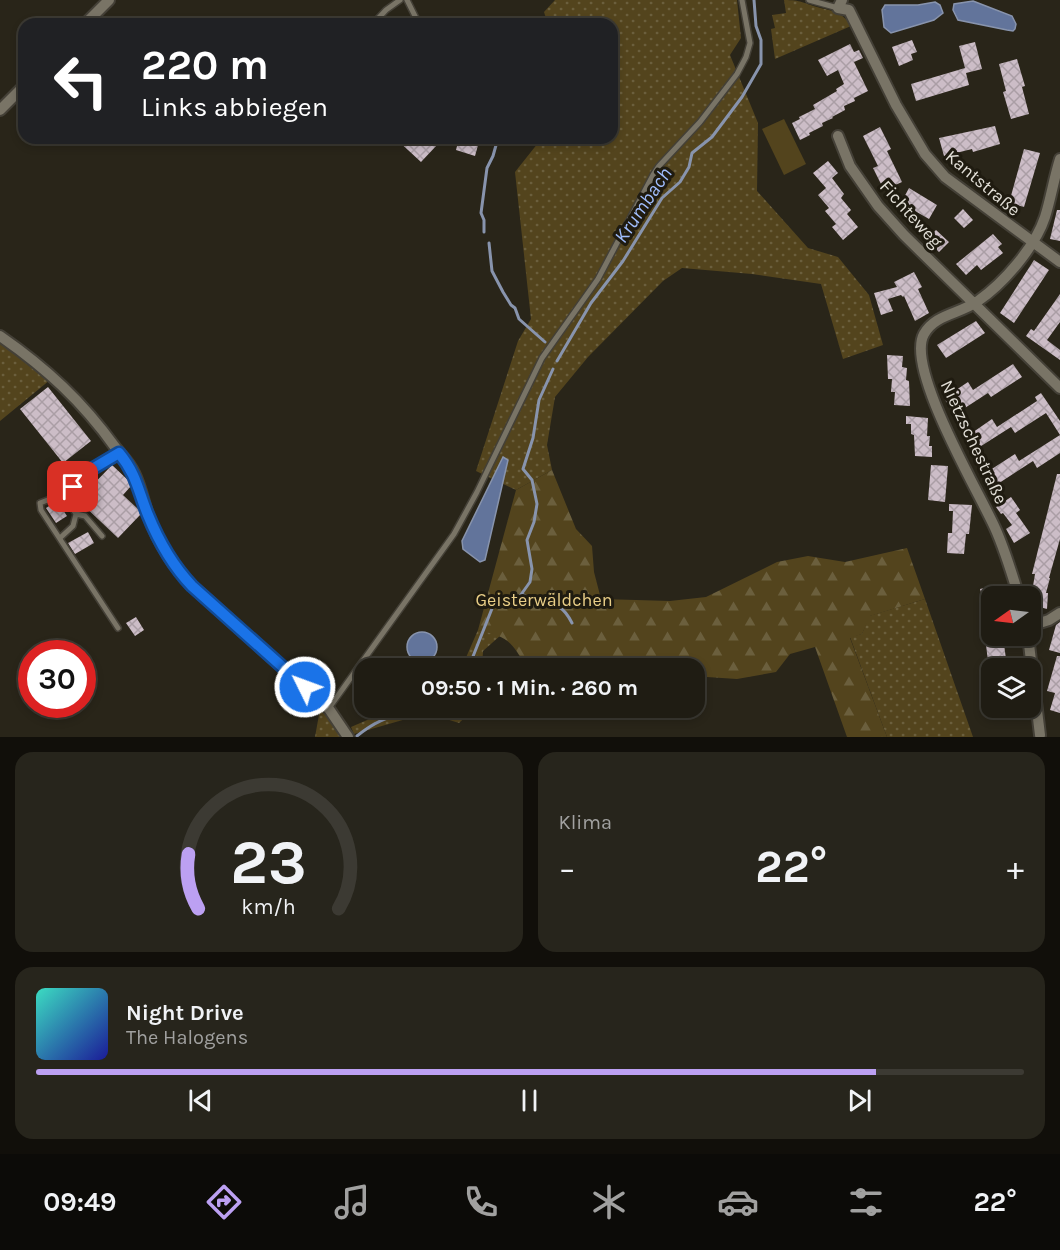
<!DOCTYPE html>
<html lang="de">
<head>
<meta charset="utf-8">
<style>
	:root { --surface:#1f1c13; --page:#27251c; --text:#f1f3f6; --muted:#a1a1a0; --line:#3c3a33; --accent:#bca0f2 }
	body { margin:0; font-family:Karla,sans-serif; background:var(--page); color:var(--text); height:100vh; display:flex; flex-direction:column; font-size:22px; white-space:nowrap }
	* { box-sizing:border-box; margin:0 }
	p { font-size:20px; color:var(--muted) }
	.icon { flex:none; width:33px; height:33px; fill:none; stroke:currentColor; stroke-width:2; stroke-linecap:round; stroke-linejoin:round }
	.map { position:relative; height:737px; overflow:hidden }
	.sheet { display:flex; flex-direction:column; gap:15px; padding:15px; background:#110f0a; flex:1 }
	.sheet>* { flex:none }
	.top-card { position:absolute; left:18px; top:18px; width:600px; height:126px; border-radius:18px; box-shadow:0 3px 9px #0003,0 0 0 2px var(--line); background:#202124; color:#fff; overflow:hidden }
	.needle { width:39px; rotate:256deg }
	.buttons { position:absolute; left:981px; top:586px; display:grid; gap:12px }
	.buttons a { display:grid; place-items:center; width:60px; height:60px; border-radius:12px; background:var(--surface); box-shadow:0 3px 9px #0003,0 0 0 2px var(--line); font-size:30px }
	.speed { position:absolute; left:18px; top:640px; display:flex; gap:12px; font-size:30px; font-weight:700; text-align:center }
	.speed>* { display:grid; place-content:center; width:78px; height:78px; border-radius:50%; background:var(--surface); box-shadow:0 3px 9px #0003,0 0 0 2px var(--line); line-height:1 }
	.speed .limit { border:9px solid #d22; background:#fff; color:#111 }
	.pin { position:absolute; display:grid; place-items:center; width:51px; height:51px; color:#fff; margin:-26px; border-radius:12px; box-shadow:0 3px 9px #0006 }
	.me { position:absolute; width:66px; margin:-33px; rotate:312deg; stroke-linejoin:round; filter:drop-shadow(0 0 4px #0008) }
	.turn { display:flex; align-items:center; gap:21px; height:126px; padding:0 24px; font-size:27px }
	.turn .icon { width:78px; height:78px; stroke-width:2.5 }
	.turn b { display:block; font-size:42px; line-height:51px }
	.big { font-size:45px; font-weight:700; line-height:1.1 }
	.sheet .widget { flex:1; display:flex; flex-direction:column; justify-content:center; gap:9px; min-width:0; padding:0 21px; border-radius:18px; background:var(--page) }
	.sheet .dial { align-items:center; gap:0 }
	.dial svg { height:156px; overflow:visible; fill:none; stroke:var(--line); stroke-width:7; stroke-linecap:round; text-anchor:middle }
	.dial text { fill:var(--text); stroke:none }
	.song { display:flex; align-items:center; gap:18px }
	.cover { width:72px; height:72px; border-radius:9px; background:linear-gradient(135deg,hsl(170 70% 55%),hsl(240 70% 35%)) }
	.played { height:6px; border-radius:3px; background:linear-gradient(90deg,var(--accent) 85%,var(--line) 85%) }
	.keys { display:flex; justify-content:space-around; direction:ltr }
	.heat { display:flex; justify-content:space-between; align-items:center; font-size:33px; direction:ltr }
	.sheet .tiles { flex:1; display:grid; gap:15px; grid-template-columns:1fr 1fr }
	.widget:last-child { grid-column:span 2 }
	.trip { position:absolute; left:354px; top:658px; width:351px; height:60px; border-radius:18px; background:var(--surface); box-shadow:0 3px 9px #0003,0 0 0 2px var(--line); font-weight:700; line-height:60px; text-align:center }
	.menu { display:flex; height:96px; justify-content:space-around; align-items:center; background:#0c0b08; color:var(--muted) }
	.menu .icon { width:42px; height:42px }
	.menu .active { color:var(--accent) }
	.menu b { font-size:27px; color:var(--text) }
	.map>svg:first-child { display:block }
</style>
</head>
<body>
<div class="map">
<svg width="1060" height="737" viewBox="0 0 1060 737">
	<defs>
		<pattern id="grass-dots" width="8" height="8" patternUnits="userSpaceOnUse" patternTransform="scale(1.5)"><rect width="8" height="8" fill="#53441d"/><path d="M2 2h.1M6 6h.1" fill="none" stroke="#6b5f3d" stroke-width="1.8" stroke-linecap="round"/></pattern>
		<pattern id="forest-firs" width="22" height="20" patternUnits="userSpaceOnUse" patternTransform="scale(1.5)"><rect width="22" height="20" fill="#53441d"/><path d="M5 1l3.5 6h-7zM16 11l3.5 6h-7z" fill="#6b5f3d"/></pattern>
		<pattern id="building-cross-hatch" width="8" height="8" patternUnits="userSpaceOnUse" patternTransform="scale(1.5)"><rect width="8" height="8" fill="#ccbdc7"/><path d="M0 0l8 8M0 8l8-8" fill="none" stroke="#aa9ea5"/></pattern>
	</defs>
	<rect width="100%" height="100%" fill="#292519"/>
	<path fill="url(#grass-dots)" d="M555,0H737L741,38L730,55L758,123L757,191L808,248L838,257L869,295L883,345L843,359L821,284L752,274L682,268L663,281L588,357L555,397L547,445L552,470L516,490L476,471L518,341L531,319L515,172L542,138H612V24H548L544,12Z
		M784,0C802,0 802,3 817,7C832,11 843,12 851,26L775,59L771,29L775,28L772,15L786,13Z
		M0,342L50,380L0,421Z
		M925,599L973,737H887L850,637L862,634L869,616Z
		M478,630L501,635L483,651L482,669H461Z
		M395,708H475L459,723L427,713L354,734L351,727Z
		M320,709L332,721L342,737H315Z"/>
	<path fill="url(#forest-firs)" d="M552,470L576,529L592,546L594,572L601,599L670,601L706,597L777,562L808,556L845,562L907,548L925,599L870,616L862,634L850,638L887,737H847L815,647L790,654L776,672L737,679L707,677L695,681L694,669H659L653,662L634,669L607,667L527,669C512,642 509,637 478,630L516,490Z"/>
	<path fill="#53441d" d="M784,119L806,164L784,175L762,129Z"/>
	<path fill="#62749b" stroke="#8894ad" stroke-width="1.5" d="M973,1L1012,16L1016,24L1015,29L1013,31L1007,30L958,20L953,10L954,4Z
		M935,2L940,5L943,13L934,20L891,33L884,27L882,10L885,5H918Z
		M503,457L508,460L485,560L480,562L463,549L462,541Z
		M407 647a15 15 0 1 1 30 0a15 15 0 1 1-30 0Z
		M391,658L403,663L407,669H372L378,662Z"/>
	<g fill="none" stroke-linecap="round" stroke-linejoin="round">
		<path stroke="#8894ad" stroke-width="3" d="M497,19L498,24
			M484,232V220L481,213L487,168L493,156L498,138
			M489,243L492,271L503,292L511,305L515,308L519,319L545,342
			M557,361L591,303L623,261L662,198L680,182L689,167L692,153L712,137L742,97L761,64V40L756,26L754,0
			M522,594C542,610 557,593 572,623
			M468,669L495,601H510L520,596L530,582L532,569L527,540L534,522L537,504L532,480L523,469L533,438L539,400L553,369
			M357,736C380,717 393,717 419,708"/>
	</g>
	<path fill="url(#building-cross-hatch)" d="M912,40L917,52L911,54L913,60L899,66L892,47Z
		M975,42L982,69L966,73L969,85L916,101L911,84L965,68L959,46Z
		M850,44L854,52L859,50L863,58L854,62L868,91L854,98L855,101L844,106L845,110L832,117L833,118L822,123L823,126L809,133L810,135L800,140L792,123L800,119L799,117L815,109L813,105L837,91L836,89L844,84L838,70L827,76L818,60Z
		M1017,59L1025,86L1022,87L1029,114L1011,119L1003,92L1006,91L999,64Z
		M995,126L1000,144L973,152L972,149L944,156L939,138Z
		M880,127L891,149L887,151L902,182L884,190L873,168L878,166L863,136Z
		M395,138H429L437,145L421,162Z
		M459,138H480L475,156L456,150Z
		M1024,149L1040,153L1024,207L1009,203Z
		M828,161L838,173L832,178L844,194L841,198L851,210L847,214L858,227L843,240L832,227L836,224L825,211L829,208L818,195L826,188L813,173Z
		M909,188L937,205L929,219L901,203Z
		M963,209L973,220L964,228L954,218Z
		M1057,210H1060V241L1050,239Z
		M936,230L949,242L939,252L926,240Z
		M993,234L1002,244L998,247L1003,253L981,270L977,265L966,275L956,264Z
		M1034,260L1049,270L1014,323L1000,313Z
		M914,272L922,287L918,289L929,313L915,321L904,296L903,297L901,295L888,299L893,311L881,315L874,293L897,287L894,282Z
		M1060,294V322L1047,340L1060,350V360L1026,336L1031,329L1034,331Z
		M976,321L985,333L946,358L937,345Z
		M887,355L903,356L902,367L907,368L906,380L909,381L910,406L894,405L895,392H891L892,379H888Z
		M1013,364L1022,377L991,397L988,393L954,415L944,398L968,382L973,390Z
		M48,387L91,441L63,463L20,409Z
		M1041,393L1060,421V453L1037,468L1033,461L993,487L984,474L1015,454L1019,461L1060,435L1046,413L1015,433L1011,427L978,448L969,435L992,419L997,427L1037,401L1035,397Z
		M906,416L928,418L927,436H930L929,446H932V457L915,456L914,435L911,434V424H906Z
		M112,465L130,482L131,486L123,495L139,510L140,515L118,538L78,500Z
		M931,465L948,466L945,502L928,500Z
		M1057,474H1060V539L1049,578H1050L1046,593H1048L1047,609L1032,605L1033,598H1031L1035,574H1032Z
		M1011,497L1020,510L1016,513L1030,533L1014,543L1006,529L1012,525L1003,513L1001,514L996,507Z
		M57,501L67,516L56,523L46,508Z
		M949,504L972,505L969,534H966L964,554L947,553L948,533H952L953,511H949Z
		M88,532L94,543L75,554L68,543Z
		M997,585L1000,597H992V636H1003L1007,667H1003V669H989L983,621L989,620L980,589Z
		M136,617L144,630L135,636L126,623Z
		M1060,622V653L1049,650L1056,625Z
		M1057,656H1060V713L1050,710L1055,693L1047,691Z"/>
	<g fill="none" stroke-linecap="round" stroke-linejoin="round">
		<g stroke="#444037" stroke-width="8">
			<path id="service" d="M407,0L419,24
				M809,0L838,8
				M373,24L386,10L400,0
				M76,514L85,516L102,536
				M60,538L73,526L76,514L63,494
				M118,628L41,510L40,503L63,494L92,469L119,453
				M329,708L454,534L477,492L542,358L598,279L653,175L659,166L700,122L737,74L746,57L750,43L742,0"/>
		</g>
		<g stroke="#444037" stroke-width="14">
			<path id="minor" d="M842,0L838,8L849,10L896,105L925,154L945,177L1060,262
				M85,24L109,0
				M0,110L24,86
				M838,136L850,166L878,206L904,235L1060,388
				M0,336C46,368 82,401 115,447C121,455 130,463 134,473C140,485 143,499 147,512C157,540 172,565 192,586L329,709L348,737
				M1019,597C1012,574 1005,550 995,528C979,492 905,368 924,334C935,314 960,314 978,301C1004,283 1035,247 1045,217C1051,198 1054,178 1060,159
				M1030,626L1049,620L1060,613
				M1028,636L1040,735"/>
		</g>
		<use href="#service" stroke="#797466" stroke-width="5"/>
		<use href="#minor" stroke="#797466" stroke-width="10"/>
	</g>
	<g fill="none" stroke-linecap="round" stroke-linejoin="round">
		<g stroke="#114b97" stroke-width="15">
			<path id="route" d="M73,487L92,469L119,453C137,475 138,491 148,515C159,542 172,565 192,586L305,687"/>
		</g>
		<use href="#route" stroke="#1a73e8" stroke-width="10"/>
	</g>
	<g text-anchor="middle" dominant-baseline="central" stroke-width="6" stroke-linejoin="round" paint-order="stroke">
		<g font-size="18" fill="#e2dfd7" stroke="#1f1b10">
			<text transform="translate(983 183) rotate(40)">Kantstraße</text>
			<text transform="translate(911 214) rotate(48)">Fichteweg</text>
			<text transform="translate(974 442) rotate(65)">Nietzschestraße</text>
		</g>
		<g font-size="18" fill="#e9ce87" stroke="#1f1b10">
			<text x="544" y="600">Geisterwäldchen</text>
		</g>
		<g font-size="20" font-style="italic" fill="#a0bdfc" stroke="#1f1b10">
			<text transform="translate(643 205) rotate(-56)">Krumbach</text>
		</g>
	</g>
</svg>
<div class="buttons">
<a><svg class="needle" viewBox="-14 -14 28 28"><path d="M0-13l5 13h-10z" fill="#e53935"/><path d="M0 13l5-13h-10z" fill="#a1a1a0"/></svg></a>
<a><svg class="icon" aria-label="layers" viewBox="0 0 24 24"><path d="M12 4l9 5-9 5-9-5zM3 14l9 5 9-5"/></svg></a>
</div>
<div class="speed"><div class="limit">30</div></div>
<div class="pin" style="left:73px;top:487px;background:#d93025"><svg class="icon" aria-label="arrive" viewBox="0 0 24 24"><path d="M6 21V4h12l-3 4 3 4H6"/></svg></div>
<svg class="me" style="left:305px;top:687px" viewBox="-20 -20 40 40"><circle r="17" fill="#1a73e8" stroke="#fff" stroke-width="3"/><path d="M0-11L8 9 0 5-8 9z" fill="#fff"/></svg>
<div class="trip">09:50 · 1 Min. · 260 m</div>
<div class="top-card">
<div class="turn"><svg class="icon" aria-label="left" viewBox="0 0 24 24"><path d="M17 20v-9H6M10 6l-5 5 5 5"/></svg><div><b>220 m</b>Links abbiegen</div></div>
</div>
</div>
<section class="sheet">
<div class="tiles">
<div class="widget dial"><svg viewBox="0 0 100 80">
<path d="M14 69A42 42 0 1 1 86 69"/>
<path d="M14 69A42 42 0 0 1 9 41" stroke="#bca0f2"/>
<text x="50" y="56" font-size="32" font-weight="700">23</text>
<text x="50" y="72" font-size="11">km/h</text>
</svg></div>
<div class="widget"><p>Klima</p>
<div class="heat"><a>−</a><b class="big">22°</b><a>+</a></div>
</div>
<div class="widget">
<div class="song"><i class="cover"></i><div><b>Night Drive</b><p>The Halogens</p></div></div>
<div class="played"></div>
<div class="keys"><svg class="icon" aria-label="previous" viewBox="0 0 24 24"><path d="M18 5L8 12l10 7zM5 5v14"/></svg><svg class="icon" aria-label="pause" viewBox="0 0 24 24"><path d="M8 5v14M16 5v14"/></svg><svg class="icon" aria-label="next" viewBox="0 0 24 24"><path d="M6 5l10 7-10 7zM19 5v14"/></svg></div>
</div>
</div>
</section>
<nav class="menu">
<b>09:49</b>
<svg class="icon active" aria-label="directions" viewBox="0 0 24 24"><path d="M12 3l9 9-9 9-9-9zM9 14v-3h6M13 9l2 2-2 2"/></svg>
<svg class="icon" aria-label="music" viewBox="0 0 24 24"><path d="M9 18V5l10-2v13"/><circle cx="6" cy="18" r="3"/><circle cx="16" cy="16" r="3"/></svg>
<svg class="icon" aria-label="phone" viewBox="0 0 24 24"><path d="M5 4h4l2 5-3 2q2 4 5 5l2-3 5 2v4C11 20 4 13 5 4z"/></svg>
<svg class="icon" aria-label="climate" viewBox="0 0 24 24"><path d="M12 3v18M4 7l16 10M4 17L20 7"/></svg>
<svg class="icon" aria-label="car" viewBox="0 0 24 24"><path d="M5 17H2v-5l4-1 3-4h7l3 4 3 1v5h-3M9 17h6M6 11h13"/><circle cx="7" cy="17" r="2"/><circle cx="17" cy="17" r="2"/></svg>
<svg class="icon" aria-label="filters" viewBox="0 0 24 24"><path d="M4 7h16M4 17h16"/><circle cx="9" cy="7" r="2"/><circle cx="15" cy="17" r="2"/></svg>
<b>22°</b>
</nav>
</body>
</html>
